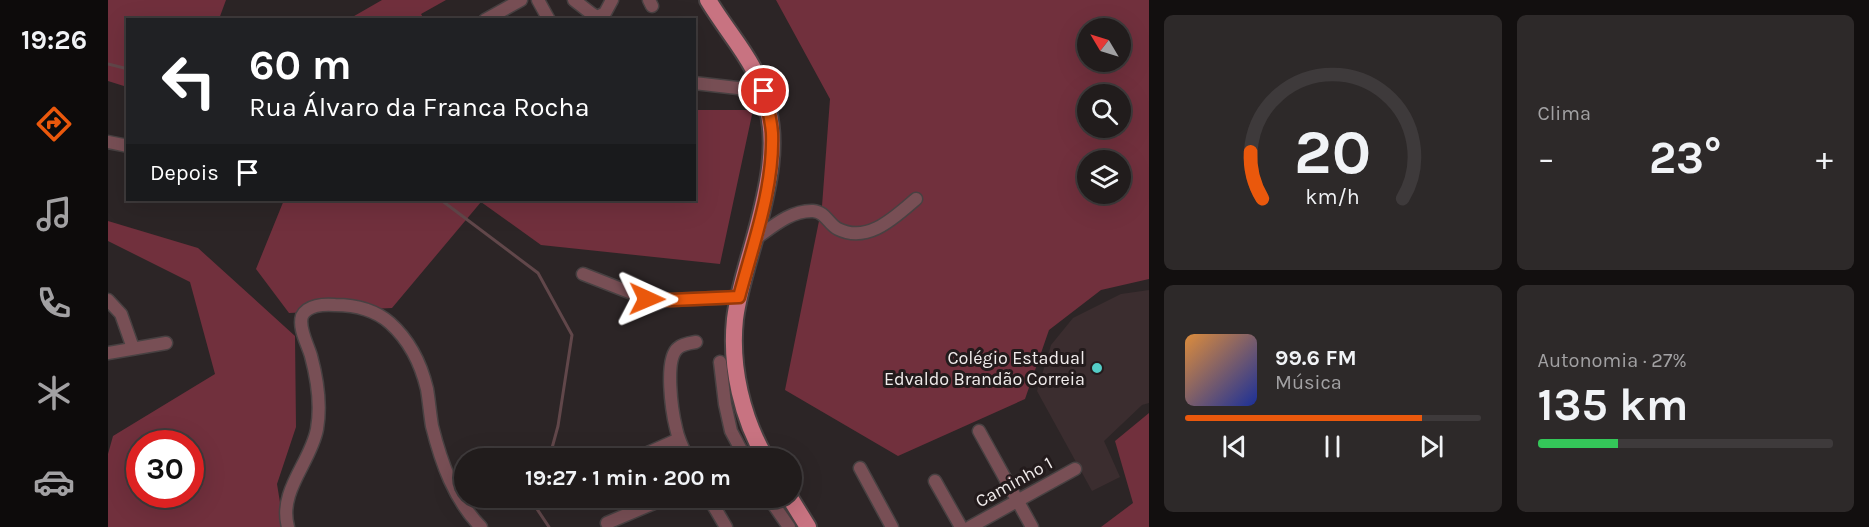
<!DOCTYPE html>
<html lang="pt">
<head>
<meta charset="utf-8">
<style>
	:root { --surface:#211c1c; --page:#2d2929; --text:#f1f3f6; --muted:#a2a1a3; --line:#3e3a3b; --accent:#ea580c }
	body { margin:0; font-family:Karla,sans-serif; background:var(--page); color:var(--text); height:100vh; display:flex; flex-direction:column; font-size:22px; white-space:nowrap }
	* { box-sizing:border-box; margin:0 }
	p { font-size:20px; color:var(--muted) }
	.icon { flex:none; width:33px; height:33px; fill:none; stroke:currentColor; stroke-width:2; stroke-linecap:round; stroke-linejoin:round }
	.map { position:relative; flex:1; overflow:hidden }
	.drawer { display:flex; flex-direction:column; gap:15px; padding:15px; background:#120f0f; width:720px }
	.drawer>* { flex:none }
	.hud { position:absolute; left:18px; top:18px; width:570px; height:183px; border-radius:0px; box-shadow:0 6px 24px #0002,0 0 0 2px var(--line); background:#202124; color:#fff; overflow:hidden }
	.needle { width:39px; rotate:308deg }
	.tools { position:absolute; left:969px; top:18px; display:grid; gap:12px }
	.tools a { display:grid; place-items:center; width:54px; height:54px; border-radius:50%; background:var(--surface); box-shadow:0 6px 24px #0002,0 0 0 2px var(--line); font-size:30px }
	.speed { position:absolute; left:18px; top:430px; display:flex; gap:12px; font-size:30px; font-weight:700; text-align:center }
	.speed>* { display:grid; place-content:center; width:78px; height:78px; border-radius:50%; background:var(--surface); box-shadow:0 6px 24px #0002,0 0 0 2px var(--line); line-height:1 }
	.speed .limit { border:9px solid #d22; background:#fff; color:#111 }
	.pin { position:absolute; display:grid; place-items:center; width:51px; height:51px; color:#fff; margin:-26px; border:3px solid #fff; border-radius:50%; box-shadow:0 2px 6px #0007 }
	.me { position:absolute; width:66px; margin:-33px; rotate:91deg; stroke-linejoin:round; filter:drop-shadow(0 0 4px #0008) }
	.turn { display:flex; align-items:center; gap:21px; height:126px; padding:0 24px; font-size:27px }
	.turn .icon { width:78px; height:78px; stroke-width:2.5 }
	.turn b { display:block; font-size:42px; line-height:51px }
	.then { display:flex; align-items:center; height:57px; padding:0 24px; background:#0003; gap:12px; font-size:22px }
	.big { font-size:45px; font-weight:700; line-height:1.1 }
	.drawer .tile { flex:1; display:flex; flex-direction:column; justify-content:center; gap:9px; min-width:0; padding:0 21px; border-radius:9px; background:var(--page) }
	.drawer .dial { align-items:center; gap:0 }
	.dial svg { height:156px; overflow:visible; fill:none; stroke:var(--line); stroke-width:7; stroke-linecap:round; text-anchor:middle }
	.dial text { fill:var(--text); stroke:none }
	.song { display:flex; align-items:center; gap:18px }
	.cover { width:72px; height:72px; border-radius:9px; background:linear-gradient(135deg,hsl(30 70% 55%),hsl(230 70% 35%)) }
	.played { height:6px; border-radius:3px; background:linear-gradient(90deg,var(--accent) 80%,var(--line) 80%) }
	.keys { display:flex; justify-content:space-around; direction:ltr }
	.heat { display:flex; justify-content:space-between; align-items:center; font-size:33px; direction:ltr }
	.charge { height:9px; border-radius:4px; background:linear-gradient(90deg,#34c759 27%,var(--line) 0) }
	.drawer .tiles { flex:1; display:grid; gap:15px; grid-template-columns:repeat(2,1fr) }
	.trip { position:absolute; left:346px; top:448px; width:348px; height:60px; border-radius:30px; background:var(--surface); box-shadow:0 6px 24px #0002,0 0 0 2px var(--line); font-weight:700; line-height:60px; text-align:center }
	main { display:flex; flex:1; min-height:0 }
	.dock { display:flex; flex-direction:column; width:108px; justify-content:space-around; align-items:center; background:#0d0b0b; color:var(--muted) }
	.dock .icon { width:42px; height:42px }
	.dock .active { color:var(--accent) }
	.dock b { font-size:27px; color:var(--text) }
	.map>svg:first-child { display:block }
</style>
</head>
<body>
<main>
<nav class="dock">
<b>19:26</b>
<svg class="icon active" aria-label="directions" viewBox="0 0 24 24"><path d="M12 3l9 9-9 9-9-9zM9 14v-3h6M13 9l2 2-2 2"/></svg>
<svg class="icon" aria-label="music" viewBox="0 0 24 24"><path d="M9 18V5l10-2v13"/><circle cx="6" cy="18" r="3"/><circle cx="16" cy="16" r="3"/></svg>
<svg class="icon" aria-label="phone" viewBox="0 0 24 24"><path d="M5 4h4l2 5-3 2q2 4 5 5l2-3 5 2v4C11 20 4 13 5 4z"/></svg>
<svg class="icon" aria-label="climate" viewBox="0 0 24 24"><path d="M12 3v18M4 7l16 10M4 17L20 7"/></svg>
<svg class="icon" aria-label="car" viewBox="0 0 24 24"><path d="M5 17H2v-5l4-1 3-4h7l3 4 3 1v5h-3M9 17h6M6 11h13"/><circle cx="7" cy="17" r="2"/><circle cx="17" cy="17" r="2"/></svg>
</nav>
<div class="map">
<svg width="1041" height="527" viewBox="0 0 1041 527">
	<rect width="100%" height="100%" fill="#2c2526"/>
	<path fill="#3b2d2f" d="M1041,290V403L1034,405L996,441L1012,477L984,491L929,391L943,345L965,318L1013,294Z"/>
	<path fill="#71303d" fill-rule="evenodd" d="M0,0H118L111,19L20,20L19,87L0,81Z
		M274,0H338L313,14L316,19H241Z
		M668,0H1041V279L993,290L941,330L917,399L790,456L677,390L714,206L722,99ZM980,28H1012V62H980ZM980,94H1012V128H980ZM980,160H1012V194H980Z
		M587,110H645L612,264L433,245L373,202L284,308L181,313L148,269L176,200H586Z
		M0,221L90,248L187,336L188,427L169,484L176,527H0V454L5,436L107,374L82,282L0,241ZM32,444H82V495H32Z
		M1041,413V527H993L1025,503L1007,441Z"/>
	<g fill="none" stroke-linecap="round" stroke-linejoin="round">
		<path stroke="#61474a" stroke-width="3" d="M0,64L20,69
			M333,200L430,273L464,335L450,426L441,459
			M429,498L427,506L441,527"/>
		<g stroke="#484142" stroke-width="15">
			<path id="minor" d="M430,0L441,20
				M466,0L484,14L489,17L497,13L504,0
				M541,0L544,6
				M377,20L413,0
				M586,83L656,91
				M0,142L20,146
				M647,239C664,227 683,210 705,211C718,212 720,224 730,229C760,244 787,217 808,199
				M475,274L539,299L563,300L631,297
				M0,300L13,314L25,348
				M0,353L58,343
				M612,362L617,404L623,431L638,459
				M871,431L924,527
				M526,459L571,439
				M580,459C575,449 570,439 568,428C564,412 556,359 570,348C574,344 582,343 588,342
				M752,468L784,527
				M827,481L853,527
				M601,498L618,527
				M661,498L681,527
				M499,523L558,498
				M180,527C170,491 203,462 209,429C213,406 209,378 203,356C200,345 190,328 194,316C199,305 216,304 227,305C247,305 266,309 282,323C301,340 313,364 319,389C321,401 322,414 324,426C333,462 346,500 373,527
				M862,527L967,469"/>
		</g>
		<g stroke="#484142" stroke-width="20">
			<path id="major" d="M600,0C624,40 650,62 660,110C669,147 660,186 651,222C643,254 631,287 627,319C622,367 634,418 658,459
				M682,498L700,527"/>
		</g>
		<use href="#minor" stroke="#784f55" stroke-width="12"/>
		<use href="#major" stroke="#c87381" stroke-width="16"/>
	</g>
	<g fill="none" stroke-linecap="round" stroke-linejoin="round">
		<g stroke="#983908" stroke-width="15">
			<path id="route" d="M539,299L563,300L631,297C645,244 666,188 664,133C663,119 659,105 656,91"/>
		</g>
		<use href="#route" stroke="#ea580c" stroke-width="10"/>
	</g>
	<circle fill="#54cdc7" stroke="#231b1c" stroke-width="2" cx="989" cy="368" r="6"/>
	<g text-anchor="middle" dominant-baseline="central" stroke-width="6" stroke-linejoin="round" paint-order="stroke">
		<g font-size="18" fill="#f1ecec" stroke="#231b1c" text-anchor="end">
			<text x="977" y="358">Colégio Estadual<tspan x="977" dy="21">Edvaldo Brandão Correia</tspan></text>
		</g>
		<g font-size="18" fill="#f1ecec" stroke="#231b1c">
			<text transform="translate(906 482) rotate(-29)">Caminho 1</text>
		</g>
	</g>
</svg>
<div class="tools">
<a><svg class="needle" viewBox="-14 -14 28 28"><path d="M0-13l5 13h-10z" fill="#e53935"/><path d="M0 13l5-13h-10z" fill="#a2a1a3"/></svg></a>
<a><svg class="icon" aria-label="search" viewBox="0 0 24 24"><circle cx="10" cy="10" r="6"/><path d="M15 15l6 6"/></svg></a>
<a><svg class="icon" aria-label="layers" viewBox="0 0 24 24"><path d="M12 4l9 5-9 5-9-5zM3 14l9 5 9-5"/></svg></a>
</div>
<div class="speed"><div class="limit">30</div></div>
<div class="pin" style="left:656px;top:91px;background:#d93025"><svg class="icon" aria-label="arrive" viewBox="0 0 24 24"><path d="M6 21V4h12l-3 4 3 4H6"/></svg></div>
<svg class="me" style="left:539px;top:299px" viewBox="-20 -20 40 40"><path d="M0-17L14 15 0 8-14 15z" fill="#ea580c" stroke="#fff" stroke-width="4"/></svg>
<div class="trip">19:27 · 1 min · 200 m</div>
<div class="hud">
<div class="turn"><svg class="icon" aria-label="left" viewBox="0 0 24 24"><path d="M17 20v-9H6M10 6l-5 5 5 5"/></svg><div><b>60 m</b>Rua Álvaro da Franca Rocha</div></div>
<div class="then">Depois<svg class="icon" aria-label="arrive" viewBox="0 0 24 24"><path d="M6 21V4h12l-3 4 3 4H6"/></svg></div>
</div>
</div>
<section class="drawer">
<div class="tiles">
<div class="tile dial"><svg viewBox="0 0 100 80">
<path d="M14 69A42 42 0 1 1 86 69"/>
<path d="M14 69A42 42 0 0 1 8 45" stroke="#ea580c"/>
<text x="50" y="56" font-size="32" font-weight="700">20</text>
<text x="50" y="72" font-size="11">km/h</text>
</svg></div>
<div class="tile"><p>Clima</p>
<div class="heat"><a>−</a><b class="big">23°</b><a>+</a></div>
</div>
<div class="tile">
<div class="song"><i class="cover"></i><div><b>99.6 FM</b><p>Música</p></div></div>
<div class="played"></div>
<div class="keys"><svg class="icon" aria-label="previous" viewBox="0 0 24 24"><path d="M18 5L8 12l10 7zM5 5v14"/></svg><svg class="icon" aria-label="pause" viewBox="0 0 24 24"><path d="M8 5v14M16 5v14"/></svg><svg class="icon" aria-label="next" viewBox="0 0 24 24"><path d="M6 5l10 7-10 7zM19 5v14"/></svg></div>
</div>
<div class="tile"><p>Autonomia · 27%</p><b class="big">135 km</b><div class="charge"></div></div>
</div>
</section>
</main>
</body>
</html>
